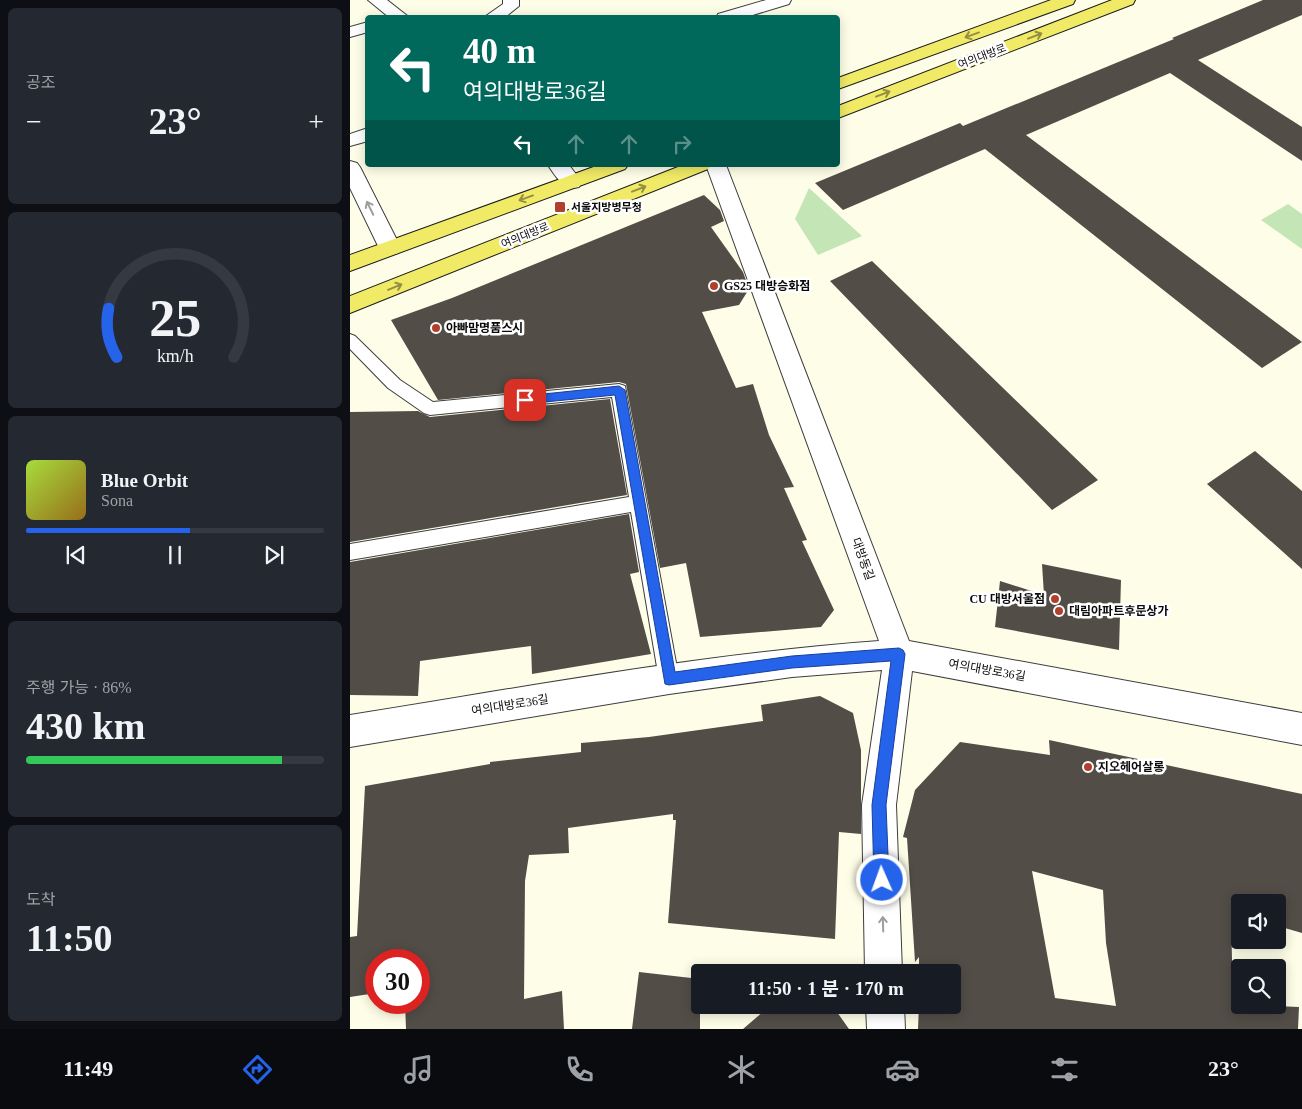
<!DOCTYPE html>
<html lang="ko">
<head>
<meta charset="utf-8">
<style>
	:root { --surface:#171b24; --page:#242831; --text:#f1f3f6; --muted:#9ea1a6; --line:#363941; --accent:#2563eb }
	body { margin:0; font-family:"Times New Roman","Noto Sans KR",serif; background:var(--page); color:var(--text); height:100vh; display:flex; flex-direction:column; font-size:19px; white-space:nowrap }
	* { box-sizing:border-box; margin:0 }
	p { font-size:16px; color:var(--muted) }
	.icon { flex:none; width:28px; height:28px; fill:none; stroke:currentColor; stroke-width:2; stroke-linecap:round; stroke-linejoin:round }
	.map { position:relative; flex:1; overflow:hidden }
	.side { display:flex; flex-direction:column; gap:8px; padding:8px; background:#0d0f14; width:350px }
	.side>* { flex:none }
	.hud { position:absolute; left:15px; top:15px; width:475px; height:152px; border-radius:5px; box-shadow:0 2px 12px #0003; background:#00695c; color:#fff; overflow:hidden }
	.fabs { position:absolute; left:881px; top:894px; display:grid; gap:10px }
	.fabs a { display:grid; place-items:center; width:55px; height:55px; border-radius:5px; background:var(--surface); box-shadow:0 2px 12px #0003; font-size:25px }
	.speed { position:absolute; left:15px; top:949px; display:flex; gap:10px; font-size:25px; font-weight:700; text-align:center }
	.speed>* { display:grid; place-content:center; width:65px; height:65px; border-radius:50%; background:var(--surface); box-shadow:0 2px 12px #0003; line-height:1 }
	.speed .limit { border:8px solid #d22; background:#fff; color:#111 }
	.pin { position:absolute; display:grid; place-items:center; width:42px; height:42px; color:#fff; margin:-21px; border-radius:10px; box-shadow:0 2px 8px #0006 }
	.me { position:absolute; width:55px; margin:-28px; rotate:358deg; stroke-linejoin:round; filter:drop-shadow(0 0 4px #0008) }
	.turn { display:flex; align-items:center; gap:18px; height:105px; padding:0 15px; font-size:22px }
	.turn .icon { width:65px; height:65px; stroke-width:2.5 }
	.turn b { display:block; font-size:35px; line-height:42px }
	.lanes { display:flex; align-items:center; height:48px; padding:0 15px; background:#0003; justify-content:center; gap:25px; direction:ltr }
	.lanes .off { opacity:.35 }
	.big { font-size:38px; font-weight:700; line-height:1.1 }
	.side .card { flex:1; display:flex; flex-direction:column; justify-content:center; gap:8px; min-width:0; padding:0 18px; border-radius:8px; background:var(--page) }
	.side .dial { align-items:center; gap:0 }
	.dial svg { height:130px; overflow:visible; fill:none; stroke:var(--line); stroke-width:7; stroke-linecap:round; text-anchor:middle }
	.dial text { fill:var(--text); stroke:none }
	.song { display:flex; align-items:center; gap:15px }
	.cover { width:60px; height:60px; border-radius:8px; background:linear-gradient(135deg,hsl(80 70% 55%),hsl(40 70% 35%)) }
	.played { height:5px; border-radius:2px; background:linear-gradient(90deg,var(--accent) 55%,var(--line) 55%) }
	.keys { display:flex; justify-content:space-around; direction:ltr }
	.heat { display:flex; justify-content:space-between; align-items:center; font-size:28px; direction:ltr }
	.charge { height:8px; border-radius:4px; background:linear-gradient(90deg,#34c759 86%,var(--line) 0) }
	.trip { position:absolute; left:341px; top:964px; width:270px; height:50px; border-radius:5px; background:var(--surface); box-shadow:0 2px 12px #0003; font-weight:700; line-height:50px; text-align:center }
	.dock { display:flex; height:80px; justify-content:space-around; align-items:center; background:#090b0e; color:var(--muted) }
	.dock .icon { width:35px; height:35px }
	.dock .current { color:var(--accent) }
	.dock b { font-size:22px; color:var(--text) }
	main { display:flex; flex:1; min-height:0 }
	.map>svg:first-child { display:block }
</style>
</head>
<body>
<main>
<section class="side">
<div class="card"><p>공조</p>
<div class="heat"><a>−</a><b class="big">23°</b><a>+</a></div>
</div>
<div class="card dial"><svg viewBox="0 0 100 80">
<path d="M14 69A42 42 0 1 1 86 69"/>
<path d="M14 69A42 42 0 0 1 9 39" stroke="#2563eb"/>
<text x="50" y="56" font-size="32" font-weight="700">25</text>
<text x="50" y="72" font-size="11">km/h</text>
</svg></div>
<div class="card">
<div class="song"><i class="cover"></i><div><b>Blue Orbit</b><p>Sona</p></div></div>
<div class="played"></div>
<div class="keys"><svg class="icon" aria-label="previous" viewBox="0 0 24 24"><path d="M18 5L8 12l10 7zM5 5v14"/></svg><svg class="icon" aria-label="pause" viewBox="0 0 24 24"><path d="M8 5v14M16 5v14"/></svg><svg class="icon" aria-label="next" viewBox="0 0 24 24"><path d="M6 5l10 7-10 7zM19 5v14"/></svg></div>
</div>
<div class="card"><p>주행 가능 · 86%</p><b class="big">430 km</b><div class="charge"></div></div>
<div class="card"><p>도착</p><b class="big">11:50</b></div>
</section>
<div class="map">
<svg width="952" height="1029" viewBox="0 0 952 1029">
	<rect width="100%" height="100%" fill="#fefee8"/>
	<path fill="#c4e5b5" d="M459,188L512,236L468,255L445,219Z
		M938,204L952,214V249L911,220Z"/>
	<path fill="#524d47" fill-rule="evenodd" d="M913,0H952V15L848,60L952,127V161L820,73L676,135L952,342L912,368L635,149L493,210L465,183L610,123L613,126L824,39L822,38Z
		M354,195L370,210L374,221L361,227L393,272L399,289L389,305L352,312L386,388L403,384L419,435L444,487L434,488L457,540L452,541L484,610L471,627L350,637L336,563L310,568L276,384L269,382L88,400L41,320L102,298Z
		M522,261L748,480L702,510L480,281Z
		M260,399L277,495L0,542V412L68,411L80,417Z
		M905,451L952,491V569L857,484Z
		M279,514L289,572L280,574L301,654L182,674L181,646L70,661L68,696L0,695V562Z
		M692,564L771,580L769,650L645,627L650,581L694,595Z
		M470,696L503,713L511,750V834L489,832L485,939L318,923L326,820H323V814L218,828L219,853L179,855L175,881L174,999L212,991L214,1029H56L55,1002H69V960H26V993L0,997V937L7,936L15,786L140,764V762L231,752V743L299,737L413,721L411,705Z
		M699,740L952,794V933L928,926V902H890V917L881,915L883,1004L949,1007L948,1029H568L569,1005H602V972H569V957L565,962L557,838L553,837L565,790L610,742L700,755ZM682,871L753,890L756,943L766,1006L705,998Z
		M289,972L350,979V1029H282Z
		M421,1005H482L499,1029H393Z"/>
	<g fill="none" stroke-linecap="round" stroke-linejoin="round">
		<g stroke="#3d3d3d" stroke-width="2">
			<path id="lane" d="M0,334L5,336L50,380L83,402L269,384L275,386L329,679L326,686L319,689L312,686L309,679L281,512L0,560V544L279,497L262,397L80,415L74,413L38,388L0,349Z"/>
		</g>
		<g stroke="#3d3d3d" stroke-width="2">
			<path id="street" d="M18,0H37L60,18H40Z
				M153,0H169V6L154,18H133L153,4Z
				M416,0H441L439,4L393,18H366L368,14Z
				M18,22V32L0,37V27Z
				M18,128V141L0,146V134Z
				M0,161L7,163L10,167L51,248L48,253L40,255L32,253L29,248L0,188Z
				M198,165H219L232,182L229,187C214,191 206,177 198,165Z
				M356,165H376L559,641L952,713V745L562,671L546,805L552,972H515L512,805L532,670L442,677L319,694L0,747V715C176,687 351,654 529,641Z
				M516,1005H554L555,1029H517Z"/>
		</g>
		<g stroke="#1b1b1b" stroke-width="2">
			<path id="primary" d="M701,0H725L723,4L488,89V78Z
				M762,0H785L783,4L488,118V106Z
				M249,165H278L275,169L0,271V255Z
				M333,165H361L358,169L0,313V296Z"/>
		</g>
		<use href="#lane" fill="#fff" fill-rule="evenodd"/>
		<use href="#street" fill="#fff" fill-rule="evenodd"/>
		<use href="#primary" fill="#f0ea66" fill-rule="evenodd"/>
	</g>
	<defs><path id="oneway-shaft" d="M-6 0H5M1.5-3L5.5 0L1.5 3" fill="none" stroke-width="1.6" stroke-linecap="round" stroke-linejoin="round" transform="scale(1.25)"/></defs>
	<g stroke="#949041">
		<use href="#oneway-shaft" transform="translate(622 35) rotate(160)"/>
		<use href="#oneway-shaft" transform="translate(685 36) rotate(-21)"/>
		<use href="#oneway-shaft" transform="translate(533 94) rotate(-21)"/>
		<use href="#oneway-shaft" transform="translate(289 189) rotate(-21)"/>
		<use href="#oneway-shaft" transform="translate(176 198) rotate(160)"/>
		<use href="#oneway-shaft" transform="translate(45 287) rotate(-22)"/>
	</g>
	<g stroke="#9d9d9d">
		<use href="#oneway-shaft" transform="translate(20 208) rotate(-116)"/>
		<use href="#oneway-shaft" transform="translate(533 924) rotate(-92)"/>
	</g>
	<path fill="#2563eb" stroke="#184099" d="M269,386L275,390L325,672L442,656L549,648L553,650L555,654L536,805L539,880L537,885L532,887L526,885L524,880L522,805L541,661L442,668L319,685L315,684L265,395L175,404L169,400L175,396Z"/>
	<g fill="#b0402c" stroke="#fff" stroke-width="2">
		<rect x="204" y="201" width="12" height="12" rx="2.5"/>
		<circle cx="364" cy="286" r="5"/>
		<circle cx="86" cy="328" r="5"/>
		<circle cx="705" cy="599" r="5"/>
		<circle cx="709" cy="611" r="5"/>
		<circle cx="738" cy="767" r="5"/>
	</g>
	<g text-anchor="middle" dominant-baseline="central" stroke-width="5" stroke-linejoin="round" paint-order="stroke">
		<g font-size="11" fill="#0a0a0a" stroke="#fff">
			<text transform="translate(632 56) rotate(-21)">여의대방로</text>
			<text transform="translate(175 235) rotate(-22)">여의대방로</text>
		</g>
		<g font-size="11" font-weight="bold" fill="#0a0a0a" stroke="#fff" text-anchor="start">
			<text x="221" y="207">서울지방병무청</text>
		</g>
		<g font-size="12" font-weight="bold" fill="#0a0a0a" stroke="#fff" text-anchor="start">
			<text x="374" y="286">GS25 대방승화점</text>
			<text x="96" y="328">아빠맘명품스시</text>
			<text x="695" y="599" text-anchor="end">CU 대방서울점</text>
			<text x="719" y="611">대림아파트후문상가</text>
			<text x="748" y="767">지오헤어살롱</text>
		</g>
		<g font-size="12" fill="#0a0a0a" stroke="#fff">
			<text transform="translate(513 559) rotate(70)">대방동길</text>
			<text transform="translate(637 670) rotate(10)">여의대방로36길</text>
			<text transform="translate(160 705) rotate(-9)">여의대방로36길</text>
		</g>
	</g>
</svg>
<div class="fabs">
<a><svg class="icon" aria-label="sound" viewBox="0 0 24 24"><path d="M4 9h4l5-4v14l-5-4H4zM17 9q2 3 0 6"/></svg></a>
<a><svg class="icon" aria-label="search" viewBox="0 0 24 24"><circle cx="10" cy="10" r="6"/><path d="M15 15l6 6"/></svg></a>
</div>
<div class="speed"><div class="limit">30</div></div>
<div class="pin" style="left:175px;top:400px;background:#d93025"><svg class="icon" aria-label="arrive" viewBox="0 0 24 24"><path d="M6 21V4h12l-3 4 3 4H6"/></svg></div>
<svg class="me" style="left:532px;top:880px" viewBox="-20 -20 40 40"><circle r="17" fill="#2563eb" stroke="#fff" stroke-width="3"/><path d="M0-11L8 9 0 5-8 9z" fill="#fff"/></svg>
<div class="trip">11:50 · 1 분 · 170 m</div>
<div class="hud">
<div class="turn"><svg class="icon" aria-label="left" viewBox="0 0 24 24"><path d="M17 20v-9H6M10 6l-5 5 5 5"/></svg><div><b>40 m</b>여의대방로36길</div></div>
<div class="lanes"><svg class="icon" aria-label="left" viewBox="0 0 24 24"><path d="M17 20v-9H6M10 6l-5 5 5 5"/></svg><svg class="icon off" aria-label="ahead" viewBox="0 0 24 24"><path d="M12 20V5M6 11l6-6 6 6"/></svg><svg class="icon off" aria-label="ahead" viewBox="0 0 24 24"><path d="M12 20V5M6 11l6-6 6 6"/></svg><svg class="icon off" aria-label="right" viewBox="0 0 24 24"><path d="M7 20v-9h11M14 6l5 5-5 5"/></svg></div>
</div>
</div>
</main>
<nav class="dock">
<b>11:49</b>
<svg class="icon current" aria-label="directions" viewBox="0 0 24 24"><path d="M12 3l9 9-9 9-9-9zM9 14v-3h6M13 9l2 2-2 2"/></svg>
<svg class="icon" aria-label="music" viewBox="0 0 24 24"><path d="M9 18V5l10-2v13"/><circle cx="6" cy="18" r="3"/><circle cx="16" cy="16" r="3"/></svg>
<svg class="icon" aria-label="phone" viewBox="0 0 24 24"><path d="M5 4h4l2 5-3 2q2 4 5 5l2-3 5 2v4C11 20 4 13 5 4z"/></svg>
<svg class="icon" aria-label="climate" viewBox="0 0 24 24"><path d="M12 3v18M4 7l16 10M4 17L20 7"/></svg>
<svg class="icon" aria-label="car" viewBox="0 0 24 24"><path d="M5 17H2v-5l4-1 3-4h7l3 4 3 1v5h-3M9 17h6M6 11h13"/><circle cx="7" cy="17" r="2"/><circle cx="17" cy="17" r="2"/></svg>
<svg class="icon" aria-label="filters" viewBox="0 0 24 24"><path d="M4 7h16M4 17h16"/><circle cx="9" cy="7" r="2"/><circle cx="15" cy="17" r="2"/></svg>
<b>23°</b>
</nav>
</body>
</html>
